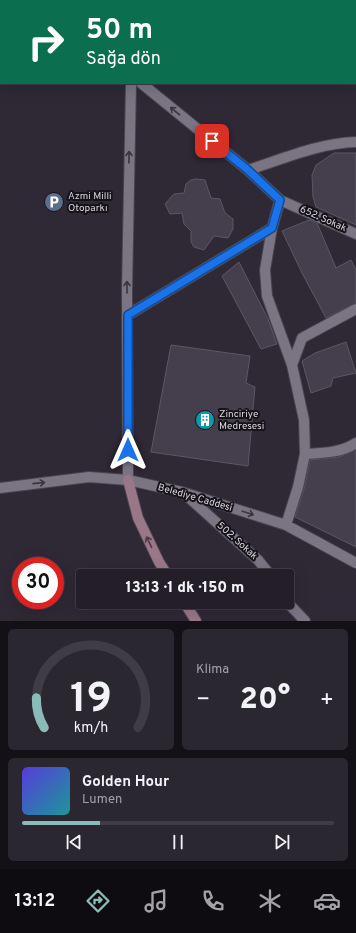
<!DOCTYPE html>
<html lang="tr">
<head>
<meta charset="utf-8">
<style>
	:root { --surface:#231e28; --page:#2b2730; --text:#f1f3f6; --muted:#a3a2a8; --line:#403c45; --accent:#8bbbb9 }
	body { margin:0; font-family:Overpass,sans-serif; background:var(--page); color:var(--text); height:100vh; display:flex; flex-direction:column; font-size:15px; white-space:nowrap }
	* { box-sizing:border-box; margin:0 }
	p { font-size:13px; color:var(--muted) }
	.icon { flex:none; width:22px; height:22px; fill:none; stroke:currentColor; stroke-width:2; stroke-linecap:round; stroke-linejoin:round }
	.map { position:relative; height:621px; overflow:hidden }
	.sheet { display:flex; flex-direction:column; gap:8px; padding:8px; background:#131016; flex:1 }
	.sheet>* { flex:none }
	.guide { position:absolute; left:0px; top:0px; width:356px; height:84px; box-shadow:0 4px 16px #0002,0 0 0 1px var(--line); background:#0b6e4f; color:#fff; overflow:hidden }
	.speed { position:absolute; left:12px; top:557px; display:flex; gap:8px; font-size:20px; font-weight:700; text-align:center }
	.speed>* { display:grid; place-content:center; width:52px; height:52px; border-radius:50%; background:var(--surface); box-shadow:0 4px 16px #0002,0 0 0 1px var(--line); line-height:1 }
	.speed .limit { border:6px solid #d22; background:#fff; color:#111 }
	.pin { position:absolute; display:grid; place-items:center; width:34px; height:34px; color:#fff; margin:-17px; border-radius:8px; box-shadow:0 2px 6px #0006 }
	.me { position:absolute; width:44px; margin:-22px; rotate:0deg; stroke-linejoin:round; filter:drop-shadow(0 0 3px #0008) }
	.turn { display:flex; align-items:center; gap:14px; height:84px; padding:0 20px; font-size:18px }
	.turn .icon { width:52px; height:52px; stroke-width:2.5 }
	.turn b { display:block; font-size:28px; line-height:34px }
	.big { font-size:30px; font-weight:800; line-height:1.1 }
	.sheet .tile { flex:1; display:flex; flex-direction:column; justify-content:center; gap:6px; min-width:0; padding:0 14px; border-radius:6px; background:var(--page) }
	.sheet .dial { align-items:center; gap:0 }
	.dial svg { height:104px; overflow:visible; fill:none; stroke:var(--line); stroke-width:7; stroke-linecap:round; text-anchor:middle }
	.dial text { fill:var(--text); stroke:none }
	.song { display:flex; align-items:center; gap:12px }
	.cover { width:48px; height:48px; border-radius:6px; background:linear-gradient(135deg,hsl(250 70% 55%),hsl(180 70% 35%)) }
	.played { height:4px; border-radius:2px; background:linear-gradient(90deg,var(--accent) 25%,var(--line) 25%) }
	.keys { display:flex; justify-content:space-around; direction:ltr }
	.heat { display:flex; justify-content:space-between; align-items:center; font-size:22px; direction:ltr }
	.sheet .tiles { flex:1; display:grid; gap:8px; grid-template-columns:1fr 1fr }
	.tile:last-child { grid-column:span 2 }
	.trip { position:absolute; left:76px; top:569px; width:218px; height:40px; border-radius:4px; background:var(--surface); box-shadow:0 4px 16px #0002,0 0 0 1px var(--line); font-weight:800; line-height:40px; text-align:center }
	.menu { display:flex; height:64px; justify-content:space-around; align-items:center; background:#0e0c10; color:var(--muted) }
	.menu .icon { width:28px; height:28px }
	.menu .selected { color:var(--accent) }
	.menu b { font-size:18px; color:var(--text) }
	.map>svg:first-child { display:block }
</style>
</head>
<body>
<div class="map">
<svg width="356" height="621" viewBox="0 0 356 621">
	<rect width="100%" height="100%" fill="#2f2835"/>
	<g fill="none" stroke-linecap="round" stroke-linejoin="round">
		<path stroke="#43565f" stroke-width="6" d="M255,0L256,1
			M355,57L356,58"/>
	</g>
	<path fill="#453e4c" stroke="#5e5665" d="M334,153H356V225L316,207L313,197L312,175L316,165Z
		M196,179L205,180L211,198L220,199L225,213L233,219V229L228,238L214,236L204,250L194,247L191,242V231L184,224L182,213L170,214L165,204L174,194L184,193L186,184L191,180Z
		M309,220L317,223L336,268L351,260L356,270V303L326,318L302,273L282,231Z
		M239,262L268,319L277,344L261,349L222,276Z
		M346,342L356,373L333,378L331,386L311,393L302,361L315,353Z
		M171,345L250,356L246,383L255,387L248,466L151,452Z
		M356,450V547L295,517L304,489L310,460L339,457Z"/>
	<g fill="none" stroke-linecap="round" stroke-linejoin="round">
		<g stroke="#4a444f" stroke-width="12">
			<path id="street" d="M123,0V1
				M340,0L343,1
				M355,7H356
				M141,83L248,170L280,200L356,234
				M248,170C283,159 319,143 356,142
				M280,200L272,228L265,270L267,296L292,365L304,420L305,454L298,487L286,525
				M128,315L272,228
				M292,365L302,338L356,309
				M305,454C322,453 341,453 356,443
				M128,480L127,290L131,83
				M0,488L89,477L128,480L182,492L286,525L356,563
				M186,495L258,560L271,576
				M287,602L305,621"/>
		</g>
		<g stroke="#4a444f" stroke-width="12">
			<path id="secondary" d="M128,480L138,518L159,562L168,576
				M184,602L196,621"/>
		</g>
		<path stroke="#6f6874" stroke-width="2.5" stroke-dasharray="1 3" stroke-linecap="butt" d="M199,0L201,1
			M292,0L294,1
			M355,38L356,39
			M355,82L356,83"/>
		<use href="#street" stroke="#7b7483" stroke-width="10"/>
		<use href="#secondary" stroke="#997787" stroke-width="10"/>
	</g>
	<defs><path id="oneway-shaft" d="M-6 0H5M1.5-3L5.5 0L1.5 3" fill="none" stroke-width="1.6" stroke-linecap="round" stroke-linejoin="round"/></defs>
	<g stroke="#39343d">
		<use href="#oneway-shaft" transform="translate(175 111) rotate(-141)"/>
		<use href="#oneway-shaft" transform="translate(129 157) rotate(-89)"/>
		<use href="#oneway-shaft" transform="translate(127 287) rotate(-90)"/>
		<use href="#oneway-shaft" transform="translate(39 483) rotate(-6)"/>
		<use href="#oneway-shaft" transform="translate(248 513) rotate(18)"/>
	</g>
	<use stroke="#4a3a44" href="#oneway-shaft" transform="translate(149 542) rotate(-116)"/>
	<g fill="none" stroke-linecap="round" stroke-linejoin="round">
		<g stroke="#114b97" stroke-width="10">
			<path id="route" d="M128,450V315L272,228L280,200L248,170L212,141"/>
		</g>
		<use href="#route" stroke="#1a73e8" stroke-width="7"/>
	</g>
	<defs>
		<g id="parking-disc" transform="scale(1)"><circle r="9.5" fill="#5c6f8a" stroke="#151218"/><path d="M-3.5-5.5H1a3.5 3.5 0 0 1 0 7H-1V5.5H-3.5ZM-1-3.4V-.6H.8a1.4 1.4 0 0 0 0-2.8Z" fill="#fff"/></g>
		<g id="building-disc" transform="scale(1)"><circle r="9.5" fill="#0f9aa8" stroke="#151218"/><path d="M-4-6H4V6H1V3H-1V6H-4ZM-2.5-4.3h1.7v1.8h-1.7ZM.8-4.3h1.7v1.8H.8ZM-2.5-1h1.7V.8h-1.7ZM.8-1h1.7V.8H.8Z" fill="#fff"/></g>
	</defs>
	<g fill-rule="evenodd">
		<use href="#parking-disc" x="54" y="202"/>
		<use href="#building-disc" x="205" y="420"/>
	</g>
	<g text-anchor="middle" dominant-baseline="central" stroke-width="4" stroke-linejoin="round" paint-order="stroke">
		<g font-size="10" fill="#dad5de" stroke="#151218" text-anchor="start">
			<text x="68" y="196">Azmi Milli<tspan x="68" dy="12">Otoparkı</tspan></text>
			<text x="219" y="414">Zinciriye<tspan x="219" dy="12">Medresesi</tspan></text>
		</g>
		<g font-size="10" fill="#dad5de" stroke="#151218">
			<text transform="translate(323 219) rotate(24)">652. Sokak</text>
			<text transform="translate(195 498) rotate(16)">Belediye Caddesi</text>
			<text transform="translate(237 541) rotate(42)">502. Sokak</text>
		</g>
	</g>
</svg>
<div class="speed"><div class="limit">30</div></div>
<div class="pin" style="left:212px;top:141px;background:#d93025"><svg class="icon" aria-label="arrive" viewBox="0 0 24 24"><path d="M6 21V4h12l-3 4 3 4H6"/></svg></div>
<svg class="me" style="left:128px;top:450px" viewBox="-20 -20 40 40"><path d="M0-17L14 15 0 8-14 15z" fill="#1a73e8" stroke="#fff" stroke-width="4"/></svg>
<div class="trip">13:13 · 1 dk · 150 m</div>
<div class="guide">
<div class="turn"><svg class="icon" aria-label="right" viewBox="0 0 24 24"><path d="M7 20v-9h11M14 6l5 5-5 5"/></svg><div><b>50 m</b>Sağa dön</div></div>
</div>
</div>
<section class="sheet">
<div class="tiles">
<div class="tile dial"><svg viewBox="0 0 100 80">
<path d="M14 69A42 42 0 1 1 86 69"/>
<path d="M14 69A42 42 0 0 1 8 46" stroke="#8bbbb9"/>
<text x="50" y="56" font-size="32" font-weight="700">19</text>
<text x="50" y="72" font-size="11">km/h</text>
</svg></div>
<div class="tile"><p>Klima</p>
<div class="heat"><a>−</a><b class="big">20°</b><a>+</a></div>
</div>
<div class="tile">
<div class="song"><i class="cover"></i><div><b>Golden Hour</b><p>Lumen</p></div></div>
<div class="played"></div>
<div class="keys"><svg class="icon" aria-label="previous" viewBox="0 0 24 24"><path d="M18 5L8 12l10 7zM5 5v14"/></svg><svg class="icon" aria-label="pause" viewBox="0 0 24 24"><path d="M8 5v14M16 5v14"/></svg><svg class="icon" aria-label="next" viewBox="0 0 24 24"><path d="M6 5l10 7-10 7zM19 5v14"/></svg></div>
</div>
</div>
</section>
<nav class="menu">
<b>13:12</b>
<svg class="icon selected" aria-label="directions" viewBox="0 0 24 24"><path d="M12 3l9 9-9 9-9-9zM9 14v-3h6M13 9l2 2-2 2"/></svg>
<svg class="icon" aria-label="music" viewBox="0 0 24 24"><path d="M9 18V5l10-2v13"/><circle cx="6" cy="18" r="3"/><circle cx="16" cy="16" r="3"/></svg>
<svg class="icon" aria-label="phone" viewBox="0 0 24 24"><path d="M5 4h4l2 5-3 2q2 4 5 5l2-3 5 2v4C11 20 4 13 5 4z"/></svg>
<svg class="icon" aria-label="climate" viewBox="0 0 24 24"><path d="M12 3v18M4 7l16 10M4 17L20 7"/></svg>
<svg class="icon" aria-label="car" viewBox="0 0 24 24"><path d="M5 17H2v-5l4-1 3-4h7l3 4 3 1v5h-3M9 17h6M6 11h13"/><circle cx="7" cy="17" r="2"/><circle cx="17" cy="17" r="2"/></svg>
</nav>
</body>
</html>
